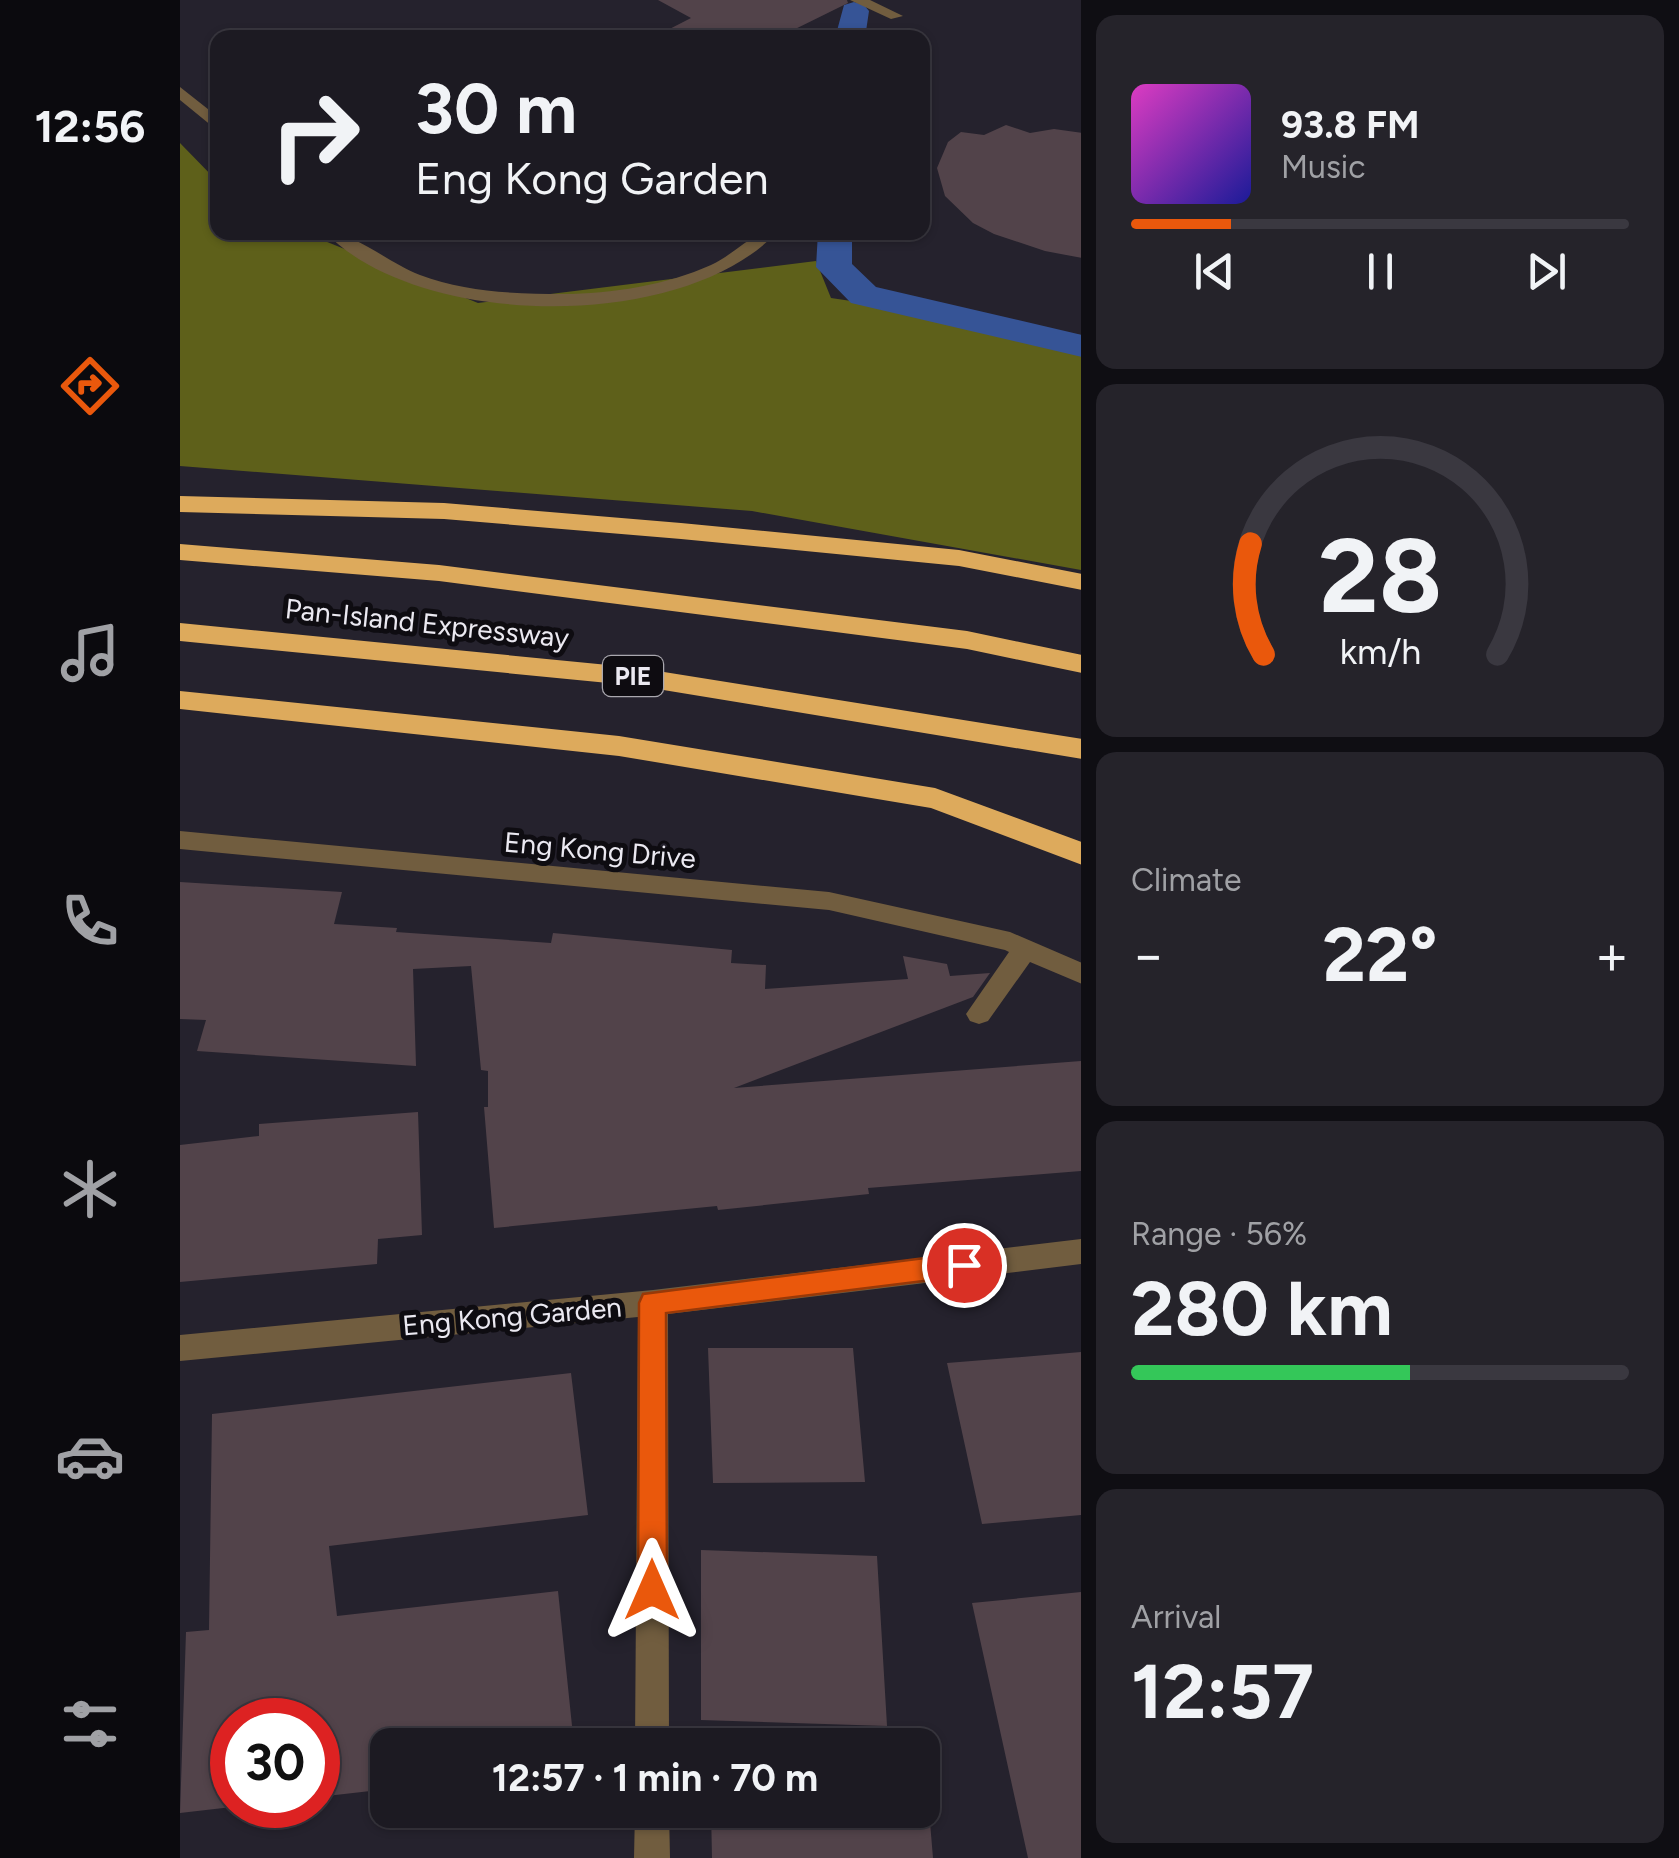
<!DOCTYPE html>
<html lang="en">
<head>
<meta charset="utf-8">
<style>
	:root { --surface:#1c1a22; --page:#25232a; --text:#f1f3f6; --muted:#a0a1a5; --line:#3a3840; --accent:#ea580c }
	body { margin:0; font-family:Figtree,sans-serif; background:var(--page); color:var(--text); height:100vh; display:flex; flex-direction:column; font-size:38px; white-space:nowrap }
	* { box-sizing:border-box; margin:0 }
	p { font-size:32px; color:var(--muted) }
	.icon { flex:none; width:55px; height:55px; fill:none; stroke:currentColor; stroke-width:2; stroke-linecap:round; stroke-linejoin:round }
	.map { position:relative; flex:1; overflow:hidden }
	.sheet { display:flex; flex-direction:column; gap:15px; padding:15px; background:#0f0e13; width:598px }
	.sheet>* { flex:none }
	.hud { position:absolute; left:30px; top:30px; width:720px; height:210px; border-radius:20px; box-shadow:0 2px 8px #0004,0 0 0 2px var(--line); background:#1c1a22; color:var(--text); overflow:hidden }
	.speed { position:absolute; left:30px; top:1698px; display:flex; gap:20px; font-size:50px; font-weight:700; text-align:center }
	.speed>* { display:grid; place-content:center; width:130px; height:130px; border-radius:50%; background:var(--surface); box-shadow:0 2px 8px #0004,0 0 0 2px var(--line); line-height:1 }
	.speed .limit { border:15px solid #d22; background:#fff; color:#111 }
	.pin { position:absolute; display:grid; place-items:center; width:85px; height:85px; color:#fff; margin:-42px; border:5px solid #fff; border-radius:50%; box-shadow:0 2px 10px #0007 }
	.me { position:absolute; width:110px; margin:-55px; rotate:0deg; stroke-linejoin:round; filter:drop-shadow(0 0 8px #0008) }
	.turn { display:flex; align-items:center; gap:35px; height:210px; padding:0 40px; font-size:45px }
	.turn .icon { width:130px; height:130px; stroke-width:2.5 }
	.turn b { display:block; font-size:70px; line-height:85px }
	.big { font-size:75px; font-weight:700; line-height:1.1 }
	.sheet .card { flex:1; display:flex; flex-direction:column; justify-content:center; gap:15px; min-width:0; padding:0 35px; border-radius:20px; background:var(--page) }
	.sheet .dial { align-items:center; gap:0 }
	.dial svg { height:260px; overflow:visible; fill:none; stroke:var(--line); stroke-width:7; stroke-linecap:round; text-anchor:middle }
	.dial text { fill:var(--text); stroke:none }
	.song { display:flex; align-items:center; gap:30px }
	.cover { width:120px; height:120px; border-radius:15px; background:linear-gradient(135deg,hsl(310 70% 55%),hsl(240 70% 35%)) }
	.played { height:10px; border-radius:5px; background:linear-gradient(90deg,var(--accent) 20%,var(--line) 20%) }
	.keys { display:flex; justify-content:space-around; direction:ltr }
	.heat { display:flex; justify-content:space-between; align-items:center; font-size:55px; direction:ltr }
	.charge { height:15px; border-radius:8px; background:linear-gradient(90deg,#34c759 56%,var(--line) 0) }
	.trip { position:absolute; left:190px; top:1728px; width:570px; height:100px; border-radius:20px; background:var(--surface); box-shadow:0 2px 8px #0004,0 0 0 2px var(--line); font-weight:700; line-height:100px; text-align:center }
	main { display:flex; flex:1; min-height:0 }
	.menu { display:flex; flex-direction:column; width:180px; justify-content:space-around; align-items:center; background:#0b0a0e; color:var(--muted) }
	.menu .icon { width:70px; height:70px }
	.menu .on { color:var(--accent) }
	.menu b { font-size:45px; color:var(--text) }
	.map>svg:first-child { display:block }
</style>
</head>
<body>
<main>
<nav class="menu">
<b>12:56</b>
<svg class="icon on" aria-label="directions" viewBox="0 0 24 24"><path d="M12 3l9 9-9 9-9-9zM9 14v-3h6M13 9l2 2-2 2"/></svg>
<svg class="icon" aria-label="music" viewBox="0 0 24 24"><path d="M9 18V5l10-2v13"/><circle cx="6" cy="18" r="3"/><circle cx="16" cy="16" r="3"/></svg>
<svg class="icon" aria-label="phone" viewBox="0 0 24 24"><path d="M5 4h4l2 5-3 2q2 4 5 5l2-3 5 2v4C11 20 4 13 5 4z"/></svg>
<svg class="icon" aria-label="climate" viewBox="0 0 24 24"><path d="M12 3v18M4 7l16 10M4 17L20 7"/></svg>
<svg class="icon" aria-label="car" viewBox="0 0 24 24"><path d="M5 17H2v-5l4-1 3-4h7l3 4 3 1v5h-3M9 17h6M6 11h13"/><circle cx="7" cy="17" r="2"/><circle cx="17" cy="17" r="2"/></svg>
<svg class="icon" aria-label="filters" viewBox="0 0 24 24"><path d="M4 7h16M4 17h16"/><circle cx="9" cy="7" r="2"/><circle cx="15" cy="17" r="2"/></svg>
</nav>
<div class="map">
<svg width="902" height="1858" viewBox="0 0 902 1858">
	<rect width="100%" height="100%" fill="#25222d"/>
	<path fill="#5e601a" d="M0,143L37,181L38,232L125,233L298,303L636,261L651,298L901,335V570L572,511L0,466Z"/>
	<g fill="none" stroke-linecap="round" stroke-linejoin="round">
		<path fill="#365496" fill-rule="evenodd" d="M674,2L684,5L689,11L685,38H655L664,5Z
			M638,232H672V264L696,287L902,335V357L671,303L636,267Z"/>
	</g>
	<path fill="#52434a" d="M478,0H667L668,3L597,38H472L511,18Z
		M826,125L850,133L874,129L902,133V258L865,251L814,234L793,223L765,196L757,168L768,142L781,132L804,135Z
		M0,882L162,892L154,924L217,928L216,932L371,943L373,933L552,950L551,963L586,965L585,989L728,979L723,956L767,964L770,976L810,973L793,997L554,1088L902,1061V1171L688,1188L689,1194L538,1210L537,1206L314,1228L304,1107H308V1071L301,1070L291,966L233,969L236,1066L17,1051L26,1020L0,1019Z
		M238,1112L242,1235L198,1239L197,1264L0,1282V1145L79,1136V1124Z
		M528,1348H673L685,1482L533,1483Z
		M902,1352V1515L802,1524L767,1363Z
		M391,1373L408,1515L149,1546L157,1616L378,1591L394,1745H208V1789L138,1797V1720H52V1807L0,1813L6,1632L29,1630L32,1414Z
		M521,1550L697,1556L707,1726L521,1720Z
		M902,1592V1858H848L792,1603Z
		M531,1810H749L753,1858H532Z"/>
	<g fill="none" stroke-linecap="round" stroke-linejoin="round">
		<path fill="#715d3f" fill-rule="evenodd" d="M670,0H690L723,16L711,19Z
			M0,87L38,117V131L0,100Z
			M145,232C175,232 208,263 240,275C285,292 335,294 383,294C431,294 487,285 531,265C557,253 569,232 597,232C504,332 239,330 145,232Z
			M0,831L649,892L830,932L902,963V984L850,962L808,1021L799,1024L790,1021L786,1014L829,952L825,950L649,910L0,849Z
			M902,1239V1264L488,1314L489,1745H455L458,1317L0,1361V1335L473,1290Z
			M455,1810H489L490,1858H454Z"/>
		<path fill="#ddaa5c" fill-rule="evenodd" d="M0,496L264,503L501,523L779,550L902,574V590L779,566L501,539L264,519L0,512Z
			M0,544L259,565L787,631L902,655V673L787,649L259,581L0,560Z
			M0,623L459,668L902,739V759L459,686L0,641Z
			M0,691L439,736L755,788L902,842V865L751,808L439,756L0,709Z"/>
	</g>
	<path fill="#ea580c" stroke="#983908" stroke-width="2.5" d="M784,1253L794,1257L798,1265L794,1273L784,1276L486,1313L487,1590L483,1601L472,1605L462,1601L458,1590L459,1303L463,1294Z"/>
	<g text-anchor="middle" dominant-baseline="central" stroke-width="10" stroke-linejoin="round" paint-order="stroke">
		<rect fill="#0e0c11" stroke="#a9a7ae" stroke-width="2.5" x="423" y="656" width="60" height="40" rx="8"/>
		<g font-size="25" font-weight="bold" fill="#ebe9f1">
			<text x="453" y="676">PIE</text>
		</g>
		<g font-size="28" fill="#ebe9f1" stroke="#0e0c11">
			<text transform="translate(247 623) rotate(6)">Pan-Island Expressway</text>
			<text transform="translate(420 850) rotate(5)">Eng Kong Drive</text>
			<text transform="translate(332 1316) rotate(-5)">Eng Kong Garden</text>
		</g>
	</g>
</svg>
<div class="speed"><div class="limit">30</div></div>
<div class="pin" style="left:784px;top:1265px;background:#d93025"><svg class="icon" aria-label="arrive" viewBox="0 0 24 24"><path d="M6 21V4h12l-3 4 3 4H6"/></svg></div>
<svg class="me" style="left:472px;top:1590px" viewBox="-20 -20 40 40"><path d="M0-17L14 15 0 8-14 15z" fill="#ea580c" stroke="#fff" stroke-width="4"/></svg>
<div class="trip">12:57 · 1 min · 70 m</div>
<div class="hud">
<div class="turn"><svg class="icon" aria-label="right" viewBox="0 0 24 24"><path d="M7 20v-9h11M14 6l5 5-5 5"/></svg><div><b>30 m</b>Eng Kong Garden</div></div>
</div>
</div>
<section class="sheet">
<div class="card">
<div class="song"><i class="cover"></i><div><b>93.8 FM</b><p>Music</p></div></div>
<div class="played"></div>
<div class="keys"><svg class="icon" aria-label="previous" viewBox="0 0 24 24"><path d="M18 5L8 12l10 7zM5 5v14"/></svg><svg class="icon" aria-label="pause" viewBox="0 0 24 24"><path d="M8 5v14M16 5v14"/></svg><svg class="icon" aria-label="next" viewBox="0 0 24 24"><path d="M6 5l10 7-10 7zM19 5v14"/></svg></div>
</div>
<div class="card dial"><svg viewBox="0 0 100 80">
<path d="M14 69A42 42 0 1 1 86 69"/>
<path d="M14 69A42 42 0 0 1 10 35" stroke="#ea580c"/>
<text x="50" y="56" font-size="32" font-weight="700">28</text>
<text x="50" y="72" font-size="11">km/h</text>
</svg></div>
<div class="card"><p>Climate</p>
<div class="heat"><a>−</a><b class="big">22°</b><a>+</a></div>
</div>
<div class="card"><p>Range · 56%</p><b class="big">280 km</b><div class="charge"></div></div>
<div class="card"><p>Arrival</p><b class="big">12:57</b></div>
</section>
</main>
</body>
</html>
